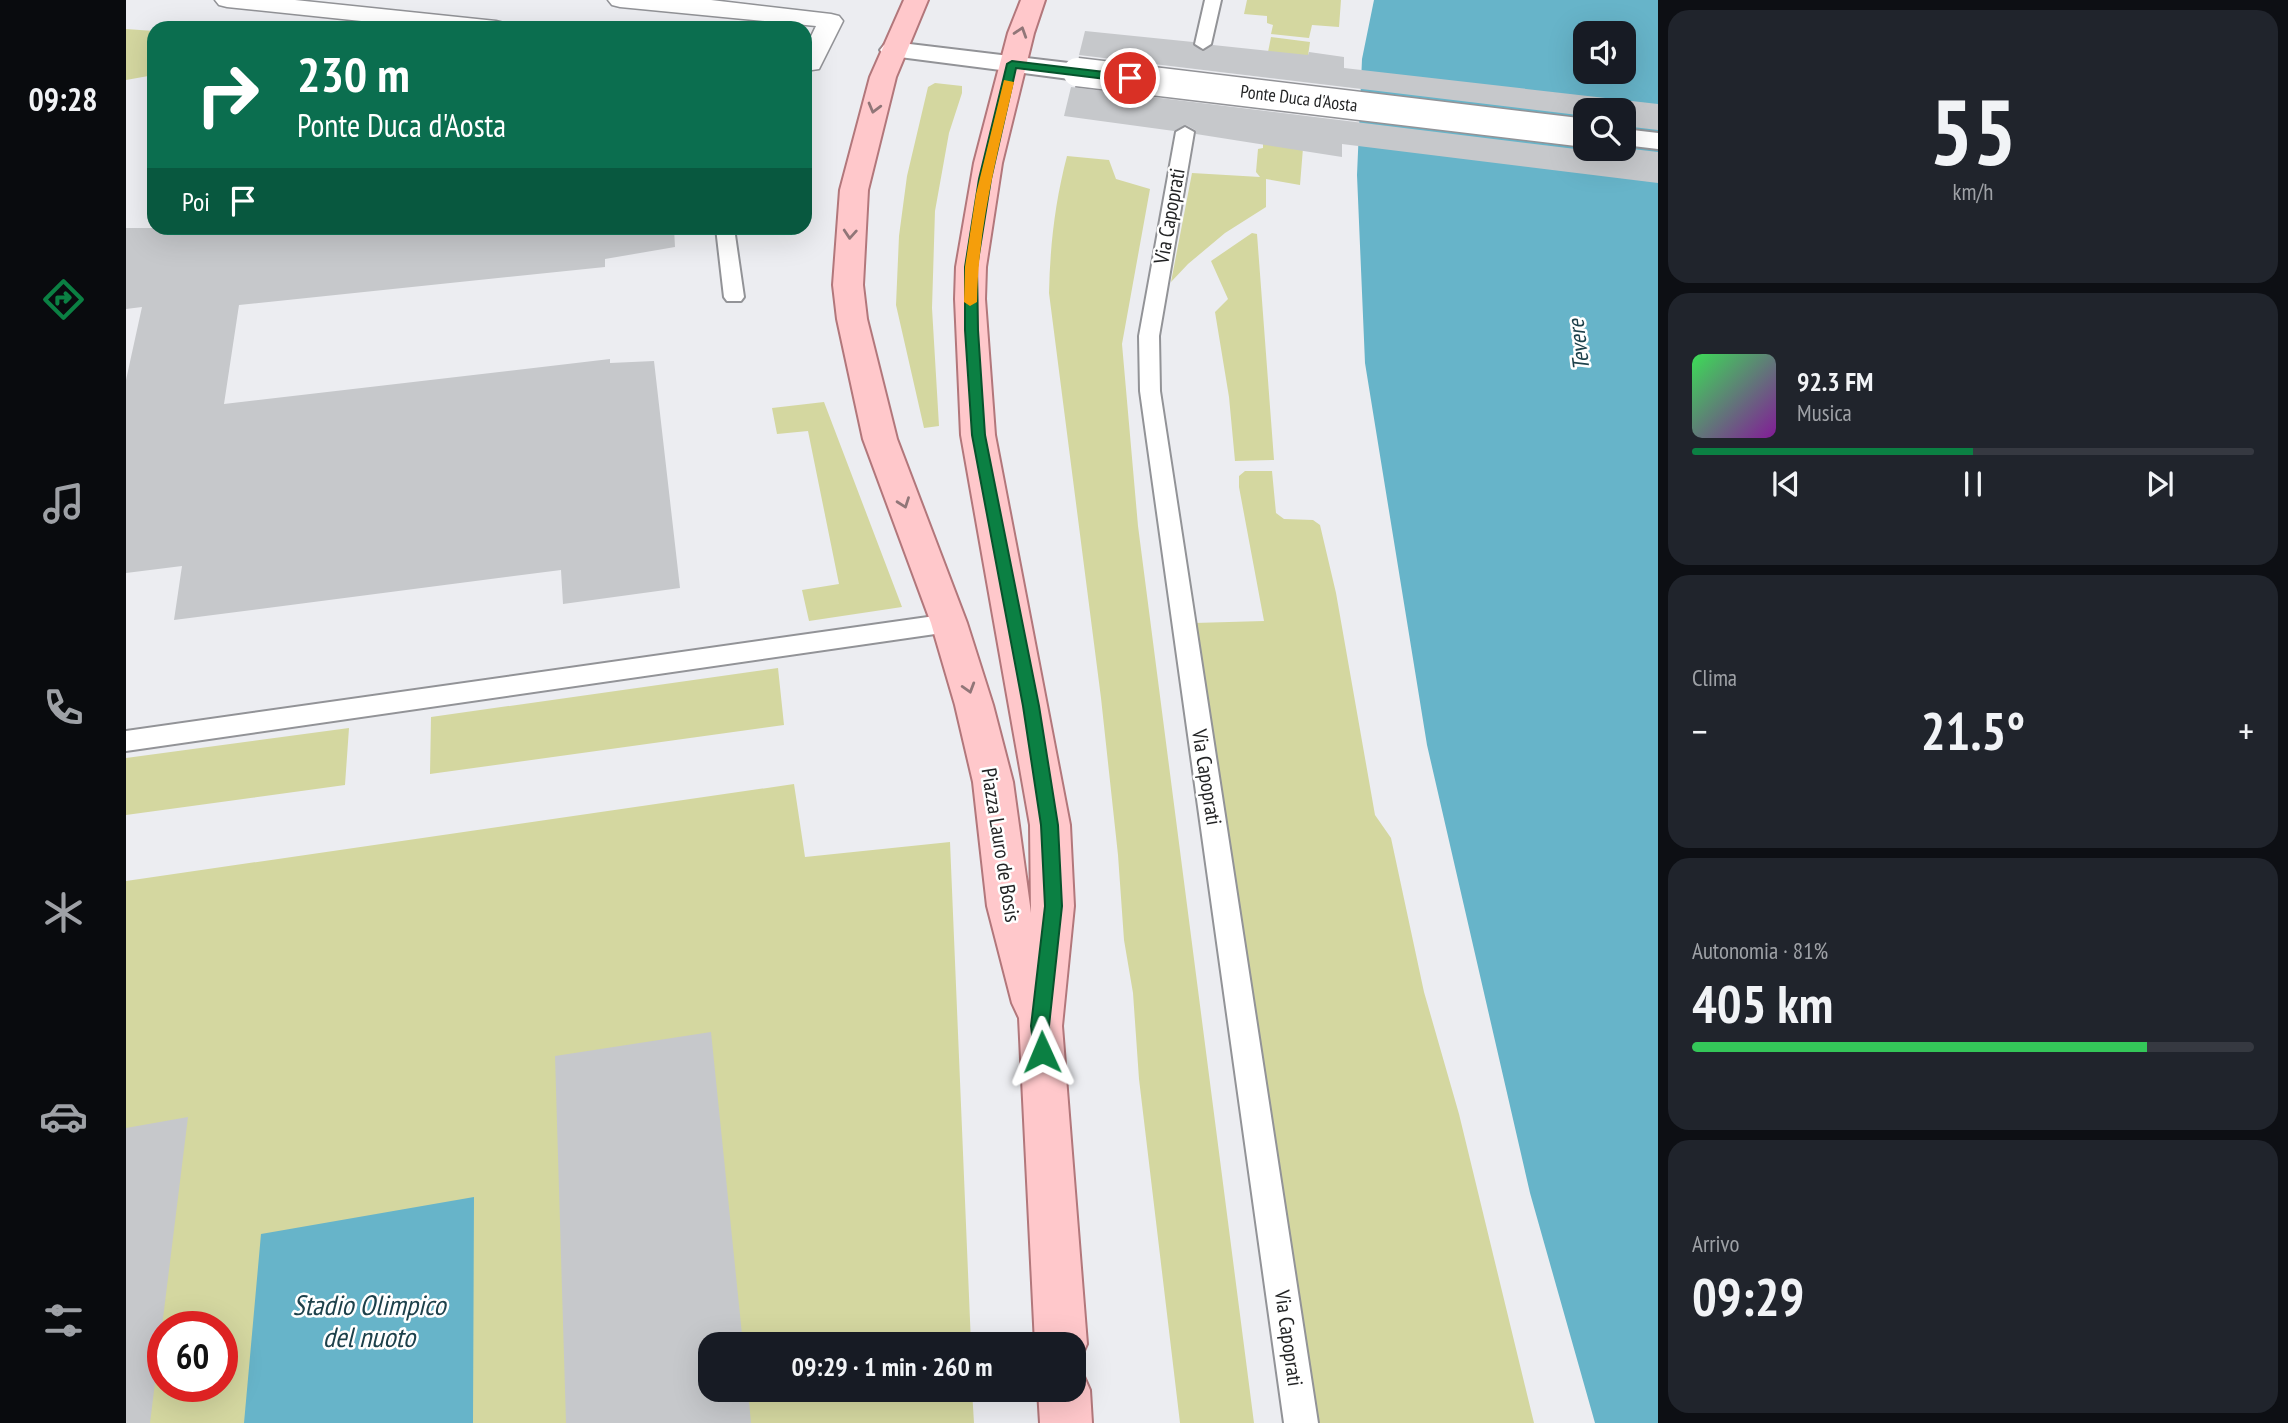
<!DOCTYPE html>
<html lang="it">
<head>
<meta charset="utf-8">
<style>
	:root { --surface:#171b24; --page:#20242c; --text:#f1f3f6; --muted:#9ea1a6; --line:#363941; --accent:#0b8043 }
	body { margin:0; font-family:"PT Sans Narrow",sans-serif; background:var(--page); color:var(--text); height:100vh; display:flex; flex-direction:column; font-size:26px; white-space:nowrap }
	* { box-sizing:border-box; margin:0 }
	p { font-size:23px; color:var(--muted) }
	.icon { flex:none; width:38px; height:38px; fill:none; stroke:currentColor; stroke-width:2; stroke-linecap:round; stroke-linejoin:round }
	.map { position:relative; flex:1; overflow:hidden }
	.drawer { display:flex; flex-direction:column; gap:10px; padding:10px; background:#0d0f14; width:630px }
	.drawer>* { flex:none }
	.guide { position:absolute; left:21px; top:21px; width:665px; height:214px; border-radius:21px; box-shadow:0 7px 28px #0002; background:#0b6e4f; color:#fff; overflow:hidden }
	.buttons { position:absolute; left:1447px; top:21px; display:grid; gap:14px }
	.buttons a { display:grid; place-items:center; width:63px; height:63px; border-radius:14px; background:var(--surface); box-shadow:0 7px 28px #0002; font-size:35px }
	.speed { position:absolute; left:21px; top:1311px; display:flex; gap:14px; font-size:35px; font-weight:700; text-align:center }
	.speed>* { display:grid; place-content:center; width:91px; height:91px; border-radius:50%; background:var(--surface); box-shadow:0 7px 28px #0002; line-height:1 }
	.speed .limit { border:10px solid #d22; background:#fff; color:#111 }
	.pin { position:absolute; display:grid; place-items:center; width:60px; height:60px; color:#fff; margin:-30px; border:4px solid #fff; border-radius:50%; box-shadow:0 2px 7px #0007 }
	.me { position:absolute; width:77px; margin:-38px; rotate:359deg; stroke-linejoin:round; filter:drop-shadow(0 0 5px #0008) }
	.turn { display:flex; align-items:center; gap:24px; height:147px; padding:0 35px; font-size:32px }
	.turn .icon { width:91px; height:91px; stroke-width:2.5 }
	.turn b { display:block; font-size:49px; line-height:60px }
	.then { display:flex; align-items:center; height:66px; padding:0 35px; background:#0003; gap:14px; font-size:26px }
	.big { font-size:52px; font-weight:700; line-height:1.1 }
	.drawer .card { flex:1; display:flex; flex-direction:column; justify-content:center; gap:10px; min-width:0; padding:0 24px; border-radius:21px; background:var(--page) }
	.drawer .dial { align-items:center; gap:0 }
	.dial b { font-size:91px; line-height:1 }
	.song { display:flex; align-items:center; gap:21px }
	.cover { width:84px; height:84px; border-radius:10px; background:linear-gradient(135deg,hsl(130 70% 55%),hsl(290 70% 35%)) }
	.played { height:7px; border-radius:4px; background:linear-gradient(90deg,var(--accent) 50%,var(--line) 50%) }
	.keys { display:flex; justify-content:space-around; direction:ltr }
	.heat { display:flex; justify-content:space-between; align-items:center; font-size:38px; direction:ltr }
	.charge { height:10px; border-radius:5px; background:linear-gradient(90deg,#34c759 81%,var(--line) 0) }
	.trip { position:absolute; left:572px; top:1332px; width:388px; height:70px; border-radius:21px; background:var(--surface); box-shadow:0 7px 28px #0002; font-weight:700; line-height:70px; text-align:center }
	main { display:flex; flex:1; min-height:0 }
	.dock { display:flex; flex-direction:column; width:126px; justify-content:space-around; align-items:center; background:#090b0e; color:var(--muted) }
	.dock .icon { width:49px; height:49px }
	.dock .active { color:var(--accent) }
	.dock b { font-size:32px; color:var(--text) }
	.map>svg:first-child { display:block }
</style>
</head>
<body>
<main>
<nav class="dock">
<b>09:28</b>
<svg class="icon active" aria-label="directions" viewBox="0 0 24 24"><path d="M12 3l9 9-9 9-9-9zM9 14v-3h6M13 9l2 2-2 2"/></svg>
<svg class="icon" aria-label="music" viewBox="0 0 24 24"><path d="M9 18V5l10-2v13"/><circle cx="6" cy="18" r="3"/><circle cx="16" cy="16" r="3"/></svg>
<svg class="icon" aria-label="phone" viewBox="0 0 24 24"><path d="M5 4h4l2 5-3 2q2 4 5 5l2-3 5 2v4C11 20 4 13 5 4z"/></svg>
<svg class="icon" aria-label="climate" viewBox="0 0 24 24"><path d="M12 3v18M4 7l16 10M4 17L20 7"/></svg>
<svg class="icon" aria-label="car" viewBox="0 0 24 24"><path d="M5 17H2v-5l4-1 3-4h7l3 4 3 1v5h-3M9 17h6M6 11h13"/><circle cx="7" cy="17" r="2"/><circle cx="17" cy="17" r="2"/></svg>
<svg class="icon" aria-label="filters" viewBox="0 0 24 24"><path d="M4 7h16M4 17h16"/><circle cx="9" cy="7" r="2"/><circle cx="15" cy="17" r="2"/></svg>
</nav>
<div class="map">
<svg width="1532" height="1423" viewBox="0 0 1532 1423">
	<rect width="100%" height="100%" fill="#ecedf1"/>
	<path fill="#d4d7a0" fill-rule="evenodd" d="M1121,0H1215L1213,27L1186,25L1183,38L1145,34L1147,25L1141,23V16L1118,14Z
		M0,29L28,31V75L0,80Z
		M1145,37L1184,42L1182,56L1142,52Z
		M809,83L836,86V93L823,133L809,211L806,308L813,426L798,428L770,305L773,236L781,176L802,87Z
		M1137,143L1177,148L1174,185L1140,179V207L1099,233L1062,264L1045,282L1066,173L1134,177L1130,172L1132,149L1137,148Z
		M941,156L983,160L990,179L1024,189L996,344L1012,526L1128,1423H1054L1013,1079L1007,993L998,940L992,855L975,698L923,293C924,246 929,202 941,156Z
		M1126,233L1131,234L1148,460L1109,461L1103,397L1089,312L1102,299L1085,261Z
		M698,402L776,607L683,621L676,590L713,584L682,431L651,434L646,408Z
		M1119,471H1146L1150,513L1158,519L1187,520L1194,525L1210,593L1249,815L1265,838L1298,992L1333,1114L1408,1423H1187L1068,623L1138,621L1113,487V476Z
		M652,668L658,725L304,774L305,717Z
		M223,728L219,785L0,815V758Z
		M668,784L679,857L824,842L845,1344H584V1390H846L848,1423H0V881ZM37,1326H96V1386H37Z"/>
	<path fill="#67b4c9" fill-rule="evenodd" d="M1248,0H1532V1423H1469L1404,1193L1301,745L1239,363L1231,175L1236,59ZM1460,33H1498V72H1460ZM1460,110H1498V149H1460Z
		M348,1197L347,1423H118L135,1234Z"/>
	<path fill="#c6c8cb" d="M959,31L1067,42L1076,51L1087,45L1182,55L1183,52L1218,57V68L1532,104V130L1498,126V110H1460V116L953,55Z
		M945,87L1458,150L1498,148L1532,152V183L1216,144V157L1070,134L1069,130L1060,125L1048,131L938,116Z
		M0,228H129L128,233L175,228H548L549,247L479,259V267L113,305L98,404L484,359V363L528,361L554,588L437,604L435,570L48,620L56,566L0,573V380L16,307L0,309Z
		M585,1032L617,1344H584V1390H622L625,1423H440L429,1056Z
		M62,1117L24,1423H0V1128Z"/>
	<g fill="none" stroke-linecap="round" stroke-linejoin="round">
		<g stroke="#929397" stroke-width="4">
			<path id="service" d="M1079,0H1095L1085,44L1077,49L1069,44Z
				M1059,127L1068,132L1033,336L1034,391L1192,1423H1158L1014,391L1013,336L1050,132Z
				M590,228H608L618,297L615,301H601L598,297Z
				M823,614L831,617L835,623L831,629L823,632L0,751V731Z"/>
		</g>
		<g stroke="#929397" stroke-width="3">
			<path id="pedestrian" d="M89,0H169L370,21L378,23L382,28H302L101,7L93,5Z
				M482,0H585L705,14L713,16L717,21L693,69L679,71V49L690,26L494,7L486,5Z"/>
		</g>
		<g stroke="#929397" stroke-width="4">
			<path id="tertiary" d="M767,42L951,64L960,67L964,72L960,77L951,80L758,55L754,50L758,45Z
				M1498,129L1532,133V149L1498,145Z"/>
		</g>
		<g stroke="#b2777b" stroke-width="4">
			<path id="primary" d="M778,0H802L770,77L742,190L737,285L741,319L771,439L841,623L867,705L887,782L905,913L904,825L835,435L829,299L830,267L848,163L882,33L895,0H919L908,33L876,163L860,267L859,299L869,435L944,825L948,906L936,1026L961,1344L953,1362L948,1364V1344H909L893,1018L886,1003L861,906L847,782L829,705L805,623L737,439L711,319L707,285L714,190L744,77Z
				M948,1368L956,1372L964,1390L966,1423H914L912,1390H948Z"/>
		</g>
		<use href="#service" fill="#fff" fill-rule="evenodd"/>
		<use href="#pedestrian" fill="#fff" fill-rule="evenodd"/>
		<use href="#tertiary" fill="#fff" fill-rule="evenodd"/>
		<use href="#primary" fill="#ffc8cb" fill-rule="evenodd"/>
		<g stroke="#929397" stroke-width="31" stroke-linecap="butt">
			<path id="tertiary-bridge" d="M951,72L1460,133"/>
		</g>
		<use href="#tertiary-bridge" stroke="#fff" stroke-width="28"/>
	</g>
	<defs><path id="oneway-chevron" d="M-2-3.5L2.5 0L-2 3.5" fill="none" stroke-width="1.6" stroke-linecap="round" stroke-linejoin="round" transform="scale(1.75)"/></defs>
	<g stroke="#917678">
		<use href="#oneway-chevron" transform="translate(895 32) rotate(-72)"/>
		<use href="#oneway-chevron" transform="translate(748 108) rotate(105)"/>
		<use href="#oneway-chevron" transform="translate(724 234) rotate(94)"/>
		<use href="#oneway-chevron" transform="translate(778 503) rotate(70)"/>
		<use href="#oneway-chevron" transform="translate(843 688) rotate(73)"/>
	</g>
	<path fill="#0b8043" stroke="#07532c" stroke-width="2" d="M886,61L1004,75L1010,78L1004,82L890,68L865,179L851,267L852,330L859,435L913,706L932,825L936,906L923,1026L925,1052L922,1059L916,1061L909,1059L905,1026L919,906L915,825L897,706L846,435L839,330V267L853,179L881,64Z"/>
	<path fill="#f59e0b" d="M878,80L888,82C871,155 852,227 851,302L844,306L838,302L839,267L850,194Z"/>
	<g text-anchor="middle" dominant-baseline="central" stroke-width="5" stroke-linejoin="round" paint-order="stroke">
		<g font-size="18" fill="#232425" stroke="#fff">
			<text transform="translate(1173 98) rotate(7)">Ponte Duca d'Aosta</text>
		</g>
		<g font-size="21" fill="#232425" stroke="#fff">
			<text transform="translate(1043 216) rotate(-80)">Via Capoprati</text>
			<text transform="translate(1081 777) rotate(81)">Via Capoprati</text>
			<text transform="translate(875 845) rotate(81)">Piazza Lauro de Bosis</text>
			<text transform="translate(1163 1338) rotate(82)">Via Capoprati</text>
		</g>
		<g font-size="23" font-style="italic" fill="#1d414b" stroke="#fff">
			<text transform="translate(1452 345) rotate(-97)">Tevere</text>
		</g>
		<g font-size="28" font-style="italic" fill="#1d414b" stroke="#fff">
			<text x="243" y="1304">Stadio Olimpico<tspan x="243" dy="32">del nuoto</tspan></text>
		</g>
	</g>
</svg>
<div class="buttons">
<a><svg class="icon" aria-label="sound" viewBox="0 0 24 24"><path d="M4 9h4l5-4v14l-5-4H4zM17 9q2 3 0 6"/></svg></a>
<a><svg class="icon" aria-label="search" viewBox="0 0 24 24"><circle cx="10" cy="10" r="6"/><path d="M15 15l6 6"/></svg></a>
</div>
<div class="speed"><div class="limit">60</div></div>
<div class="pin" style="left:1004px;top:78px;background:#d93025"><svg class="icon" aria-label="arrive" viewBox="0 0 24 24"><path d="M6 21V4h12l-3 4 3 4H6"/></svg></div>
<svg class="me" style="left:916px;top:1052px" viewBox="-20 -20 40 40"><path d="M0-17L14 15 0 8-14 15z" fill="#0b8043" stroke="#fff" stroke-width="4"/></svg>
<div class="trip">09:29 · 1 min · 260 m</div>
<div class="guide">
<div class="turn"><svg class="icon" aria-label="right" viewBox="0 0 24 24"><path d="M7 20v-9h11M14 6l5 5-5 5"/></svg><div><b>230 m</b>Ponte Duca d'Aosta</div></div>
<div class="then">Poi<svg class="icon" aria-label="arrive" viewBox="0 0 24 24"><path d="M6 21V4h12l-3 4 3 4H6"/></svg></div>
</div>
</div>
<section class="drawer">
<div class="card dial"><b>55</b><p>km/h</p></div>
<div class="card">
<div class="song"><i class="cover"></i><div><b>92.3 FM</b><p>Musica</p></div></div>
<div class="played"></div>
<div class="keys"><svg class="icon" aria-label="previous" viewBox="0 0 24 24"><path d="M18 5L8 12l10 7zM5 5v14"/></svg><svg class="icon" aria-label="pause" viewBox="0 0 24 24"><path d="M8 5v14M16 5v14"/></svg><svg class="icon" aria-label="next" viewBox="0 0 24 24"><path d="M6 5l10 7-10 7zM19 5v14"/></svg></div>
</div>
<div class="card"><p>Clima</p>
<div class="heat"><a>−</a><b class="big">21.5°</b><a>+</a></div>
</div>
<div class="card"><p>Autonomia · 81%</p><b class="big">405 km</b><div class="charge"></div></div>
<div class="card"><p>Arrivo</p><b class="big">09:29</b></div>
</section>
</main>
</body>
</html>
